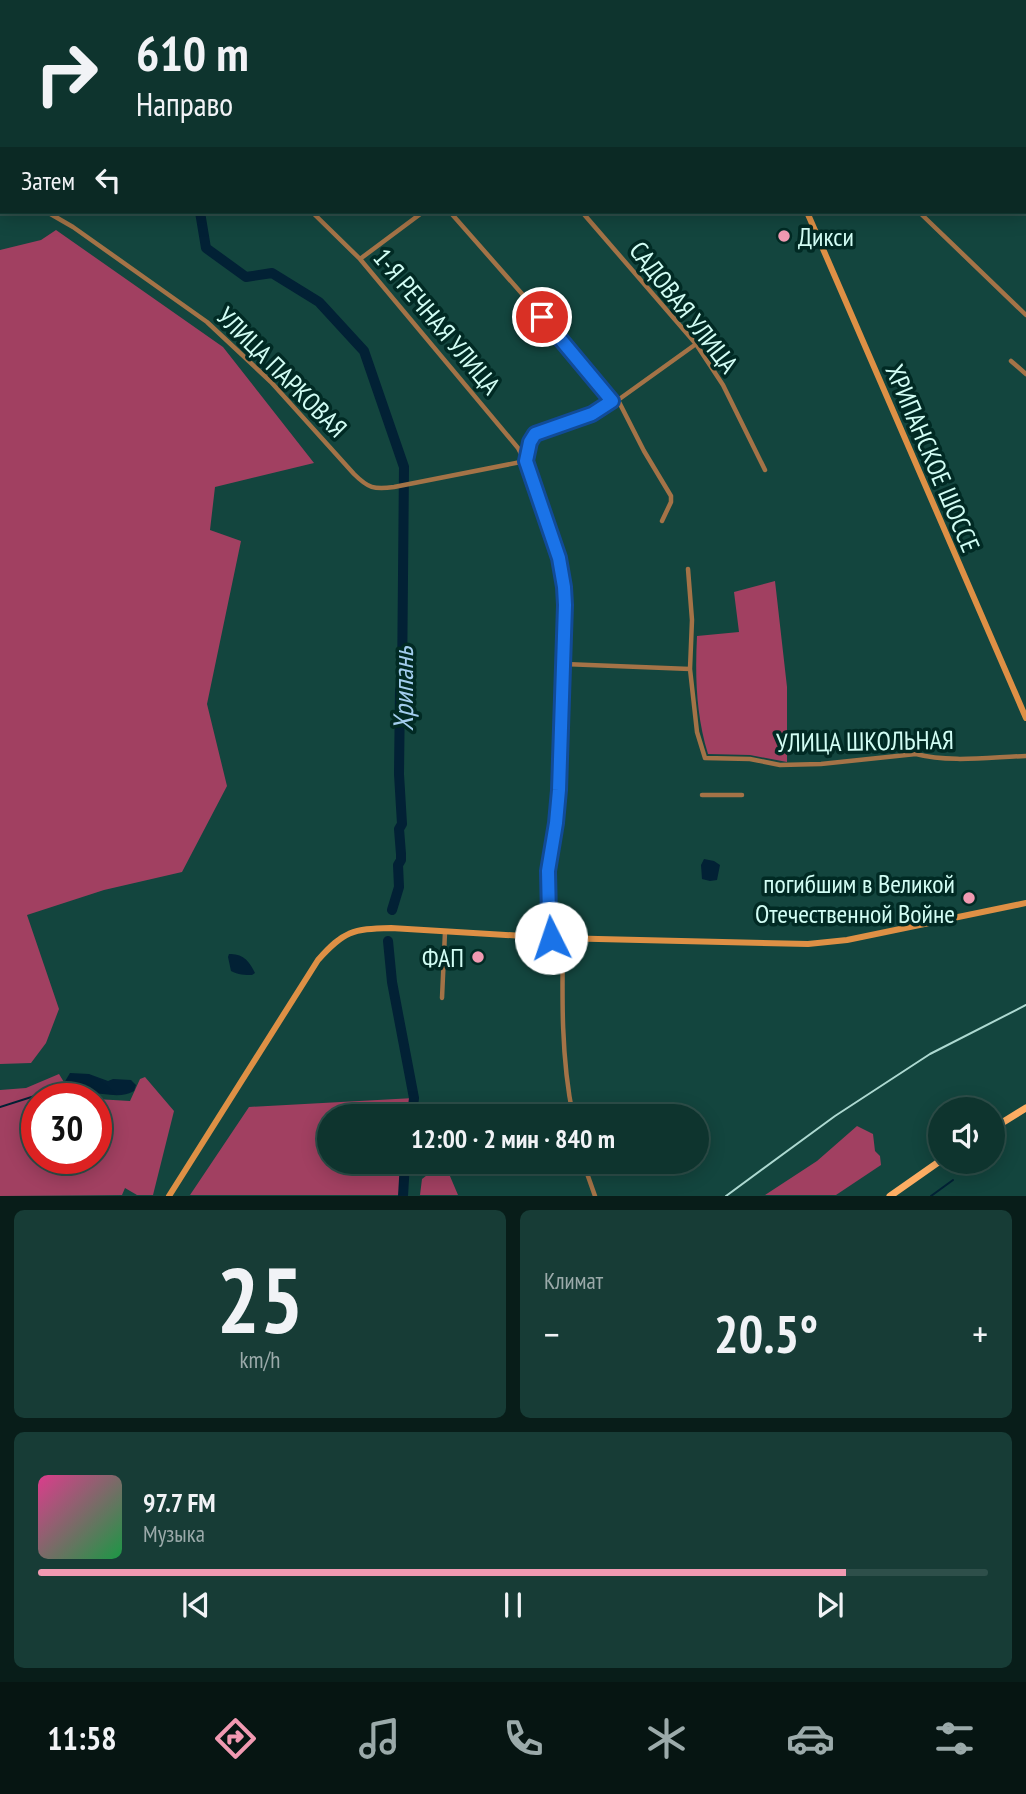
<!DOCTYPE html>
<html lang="ru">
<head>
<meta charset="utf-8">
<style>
	:root { --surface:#0e342e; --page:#173c36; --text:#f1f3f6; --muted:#9baaaa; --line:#2e4f4a; --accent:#f19ab2 }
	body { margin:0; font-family:"PT Sans Narrow",sans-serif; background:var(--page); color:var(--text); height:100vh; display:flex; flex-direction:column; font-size:26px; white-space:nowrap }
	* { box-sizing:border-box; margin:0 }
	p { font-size:23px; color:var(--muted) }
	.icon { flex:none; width:38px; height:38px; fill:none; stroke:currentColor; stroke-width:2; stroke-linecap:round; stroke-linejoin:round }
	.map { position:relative; height:1196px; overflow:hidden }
	.details { display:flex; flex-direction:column; gap:14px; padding:14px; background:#081d19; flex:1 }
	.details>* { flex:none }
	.guide { position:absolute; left:0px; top:0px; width:1027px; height:214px; box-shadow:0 4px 18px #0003,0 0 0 2px var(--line); background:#0e342e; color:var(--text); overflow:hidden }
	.buttons { position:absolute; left:928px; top:1097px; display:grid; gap:14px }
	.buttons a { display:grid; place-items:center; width:77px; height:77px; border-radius:50%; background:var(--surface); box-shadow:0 4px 18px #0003,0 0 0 2px var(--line); font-size:35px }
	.speed { position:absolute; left:21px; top:1083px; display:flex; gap:14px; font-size:35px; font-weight:700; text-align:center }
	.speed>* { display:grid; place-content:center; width:91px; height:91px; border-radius:50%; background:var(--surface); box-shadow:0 4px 18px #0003,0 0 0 2px var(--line); line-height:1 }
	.speed .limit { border:10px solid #d22; background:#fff; color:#111 }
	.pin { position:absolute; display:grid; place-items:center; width:60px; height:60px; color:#fff; margin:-30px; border:4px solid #fff; border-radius:50%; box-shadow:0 2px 7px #0007 }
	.me { position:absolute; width:77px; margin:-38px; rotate:356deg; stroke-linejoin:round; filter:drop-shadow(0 0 5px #0008) }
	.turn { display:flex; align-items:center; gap:24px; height:147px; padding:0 21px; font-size:32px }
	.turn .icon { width:91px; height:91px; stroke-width:2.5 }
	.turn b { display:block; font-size:49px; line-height:60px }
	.then { display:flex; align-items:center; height:66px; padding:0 21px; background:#0003; gap:14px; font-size:26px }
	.big { font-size:52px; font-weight:600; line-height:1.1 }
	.details .tile { flex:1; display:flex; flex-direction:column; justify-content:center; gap:10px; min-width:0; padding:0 24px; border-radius:10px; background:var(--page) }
	.details .dial { align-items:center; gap:0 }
	.dial b { font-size:91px; line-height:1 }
	.song { display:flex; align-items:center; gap:21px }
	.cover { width:84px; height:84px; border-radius:10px; background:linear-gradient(135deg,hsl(330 70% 55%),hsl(140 70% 35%)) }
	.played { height:7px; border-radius:4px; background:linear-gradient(90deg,var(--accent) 85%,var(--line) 85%) }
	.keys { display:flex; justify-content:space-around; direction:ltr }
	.heat { display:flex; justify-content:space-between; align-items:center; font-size:38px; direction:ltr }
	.details .tiles { flex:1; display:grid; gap:14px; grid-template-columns:1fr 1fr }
	.tile:last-child { grid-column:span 2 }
	.trip { position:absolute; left:317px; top:1104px; width:392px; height:70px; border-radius:35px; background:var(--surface); box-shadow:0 4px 18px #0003,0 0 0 2px var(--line); font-weight:600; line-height:70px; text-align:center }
	.dock { display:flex; height:112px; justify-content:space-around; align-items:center; background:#061512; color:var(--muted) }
	.dock .icon { width:49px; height:49px }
	.dock .current { color:var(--accent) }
	.dock b { font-size:32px; color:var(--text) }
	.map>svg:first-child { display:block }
</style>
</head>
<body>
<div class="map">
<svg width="1026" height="1196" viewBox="0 0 1026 1196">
	<rect width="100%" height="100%" fill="#13453e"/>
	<path fill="#8b3753" d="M544,0H703V2H545Z"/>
	<path fill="#a14061" d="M56,230L223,347L314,463L215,487L210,530L241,541L207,704L227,786L182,872L104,890L27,915L59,1009L46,1043L31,1063L0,1064V250L41,240Z
		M775,581L787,687V762L750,755L708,754C696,715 695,676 697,636L739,632L734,592Z
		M59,1074L73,1097L95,1099H37V1158H96V1099L130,1101L140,1079L145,1077L174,1111L153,1195H137L125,1188L122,1195L0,1196V1090L26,1088Z
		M414,1098L412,1116H329V1162H405L403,1195H190L249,1107Z
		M857,1126L873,1134L875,1151L880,1156L881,1165L836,1195H765L817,1161Z
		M444,1162L458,1195H420L422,1179Z"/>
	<path fill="#022135" d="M704,859L714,861L720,865L717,880L710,881L702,879L701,865Z
		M229,954C243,953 250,962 255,973L252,975C245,975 238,975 231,971L228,957Z
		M70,1073L89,1074L108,1081L113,1079L131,1080L136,1085L134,1091C121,1099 104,1093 89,1093C84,1093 82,1095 77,1094C71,1092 67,1088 64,1083Z"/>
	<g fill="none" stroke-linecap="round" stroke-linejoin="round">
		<path stroke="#022135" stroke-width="2" d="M0,1107L66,1086
			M931,1196L953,1180"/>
		<path stroke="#022135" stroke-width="10" d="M55,0L56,2
			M200,212L206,248L246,277L272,273L319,302L364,351L404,467L402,685L400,690L399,774L402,824L399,829L401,854V860L398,865L399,887L392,910
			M388,941L392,982L414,1098L412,1116
			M403,1196L405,1162"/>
		<path stroke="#a47347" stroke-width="4.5" d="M124,0L125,2
			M271,0L273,2
			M407,0L409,2
			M583,0V2
			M747,0V2
			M830,0L831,2
			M914,0V2
			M945,2L949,0
			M0,182L2,184
			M1026,210V211
			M47,212L73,227L207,322L271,382L354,474C368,488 374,490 394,487L526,461
			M312,212L360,259L518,448C527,465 533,482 539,499C552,533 563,568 565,605L559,790L557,823L549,871V917L551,938
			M450,212L552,328L613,401L618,400
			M582,212L696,344L723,385L765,470
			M919,212L1026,315
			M360,259L423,212
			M1011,361L1026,374
			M618,400L644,451L671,496V502L662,521
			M618,400L696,344
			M526,460L530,442L535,434L592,414L613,401
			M688,569L692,620L690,669L697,732L705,758L750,759L780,765L821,764L916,754C950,763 991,757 1026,756
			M564,664L690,669
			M702,795H742
			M563,938C562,997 561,1058 573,1116
			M442,998L445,932
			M583,1162L595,1196"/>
		<path stroke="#de9045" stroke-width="6" d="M718,0L719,2
			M807,212L1026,718
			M169,1196L318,960C344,931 352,929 391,928L557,938L808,944L847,940L1026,903"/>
		<path stroke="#fdad63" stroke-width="7" d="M992,1129L1026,1108
			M890,1196L940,1161"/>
		<path stroke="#add9d1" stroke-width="2" d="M726,1196L835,1116L930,1054L1026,1005"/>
	</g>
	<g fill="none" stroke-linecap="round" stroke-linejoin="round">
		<g stroke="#114b97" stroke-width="18">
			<path id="route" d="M542,317L612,401L592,414L535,434L530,442L526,461L559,558L564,587L565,605L559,790L556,823L548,871L549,917L551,938"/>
		</g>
		<use href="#route" stroke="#1a73e8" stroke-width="12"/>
	</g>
	<g fill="#f19ab2" stroke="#012a24" stroke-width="2.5">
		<circle cx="784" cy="236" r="7"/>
		<circle cx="969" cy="898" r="7"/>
		<circle cx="478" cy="957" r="7"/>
	</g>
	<g text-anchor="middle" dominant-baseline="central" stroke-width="7" stroke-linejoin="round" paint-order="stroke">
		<g font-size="26" fill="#d2fdf4" stroke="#012a24" text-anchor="end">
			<text x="798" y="236" text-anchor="start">Дикси</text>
			<text x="955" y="883">погибшим в Великой<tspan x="955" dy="30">Отечественной Войне</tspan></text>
			<text x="464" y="957">ФАП</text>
		</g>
		<g font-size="26" fill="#d2fdf4" stroke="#012a24">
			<text transform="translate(684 307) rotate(52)">САДОВАЯ УЛИЦА</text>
			<text transform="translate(437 321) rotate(50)">1-Я РЕЧНАЯ УЛИЦА</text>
			<text transform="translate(282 372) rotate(45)">УЛИЦА ПАРКОВАЯ</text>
			<text transform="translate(933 458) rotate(67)">ХРИПАНСКОЕ ШОССЕ</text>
			<text transform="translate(865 741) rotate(-1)">УЛИЦА ШКОЛЬНАЯ</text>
		</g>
		<g font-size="28" font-style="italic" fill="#a3cdee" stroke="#012a24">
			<text transform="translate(402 689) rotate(-90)">Хрипань</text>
		</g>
	</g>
</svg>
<div class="buttons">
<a><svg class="icon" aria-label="sound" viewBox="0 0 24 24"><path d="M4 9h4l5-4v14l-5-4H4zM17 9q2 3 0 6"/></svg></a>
</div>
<div class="speed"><div class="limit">30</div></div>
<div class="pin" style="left:542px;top:317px;background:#d93025"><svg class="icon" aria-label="arrive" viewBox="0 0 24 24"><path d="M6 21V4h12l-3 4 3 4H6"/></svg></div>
<svg class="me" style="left:551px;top:938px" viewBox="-20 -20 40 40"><circle r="19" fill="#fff"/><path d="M0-13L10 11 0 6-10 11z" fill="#1a73e8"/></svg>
<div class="trip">12:00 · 2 мин · 840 m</div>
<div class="guide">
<div class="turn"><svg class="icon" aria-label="right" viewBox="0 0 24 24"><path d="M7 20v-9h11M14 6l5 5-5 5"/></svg><div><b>610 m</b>Направо</div></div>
<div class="then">Затем<svg class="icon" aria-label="left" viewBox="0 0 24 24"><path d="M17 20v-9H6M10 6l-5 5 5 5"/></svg></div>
</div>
</div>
<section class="details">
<div class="tiles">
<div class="tile dial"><b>25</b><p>km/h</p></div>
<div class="tile"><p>Климат</p>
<div class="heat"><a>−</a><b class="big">20.5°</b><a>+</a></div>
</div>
<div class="tile">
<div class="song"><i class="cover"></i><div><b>97.7 FM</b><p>Музыка</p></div></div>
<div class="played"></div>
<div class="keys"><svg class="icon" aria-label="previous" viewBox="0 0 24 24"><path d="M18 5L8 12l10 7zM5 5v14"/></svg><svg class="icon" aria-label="pause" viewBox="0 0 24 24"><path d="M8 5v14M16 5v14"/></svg><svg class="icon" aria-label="next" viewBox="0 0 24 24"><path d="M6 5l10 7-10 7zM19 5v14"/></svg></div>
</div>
</div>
</section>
<nav class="dock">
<b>11:58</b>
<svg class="icon current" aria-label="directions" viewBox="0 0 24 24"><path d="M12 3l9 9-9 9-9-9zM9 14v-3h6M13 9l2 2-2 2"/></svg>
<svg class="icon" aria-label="music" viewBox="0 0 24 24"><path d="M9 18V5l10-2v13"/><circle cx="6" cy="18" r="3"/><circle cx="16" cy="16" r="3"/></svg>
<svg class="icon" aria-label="phone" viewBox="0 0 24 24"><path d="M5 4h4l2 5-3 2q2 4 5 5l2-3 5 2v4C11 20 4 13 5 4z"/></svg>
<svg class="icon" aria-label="climate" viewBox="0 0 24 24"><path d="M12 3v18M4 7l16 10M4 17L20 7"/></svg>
<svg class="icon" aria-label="car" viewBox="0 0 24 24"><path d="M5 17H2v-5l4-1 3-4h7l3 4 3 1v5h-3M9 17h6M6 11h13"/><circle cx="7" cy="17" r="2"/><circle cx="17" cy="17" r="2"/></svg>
<svg class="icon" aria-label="filters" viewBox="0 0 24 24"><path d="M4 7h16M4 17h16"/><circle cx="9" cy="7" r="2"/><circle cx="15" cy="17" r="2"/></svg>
</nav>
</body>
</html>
